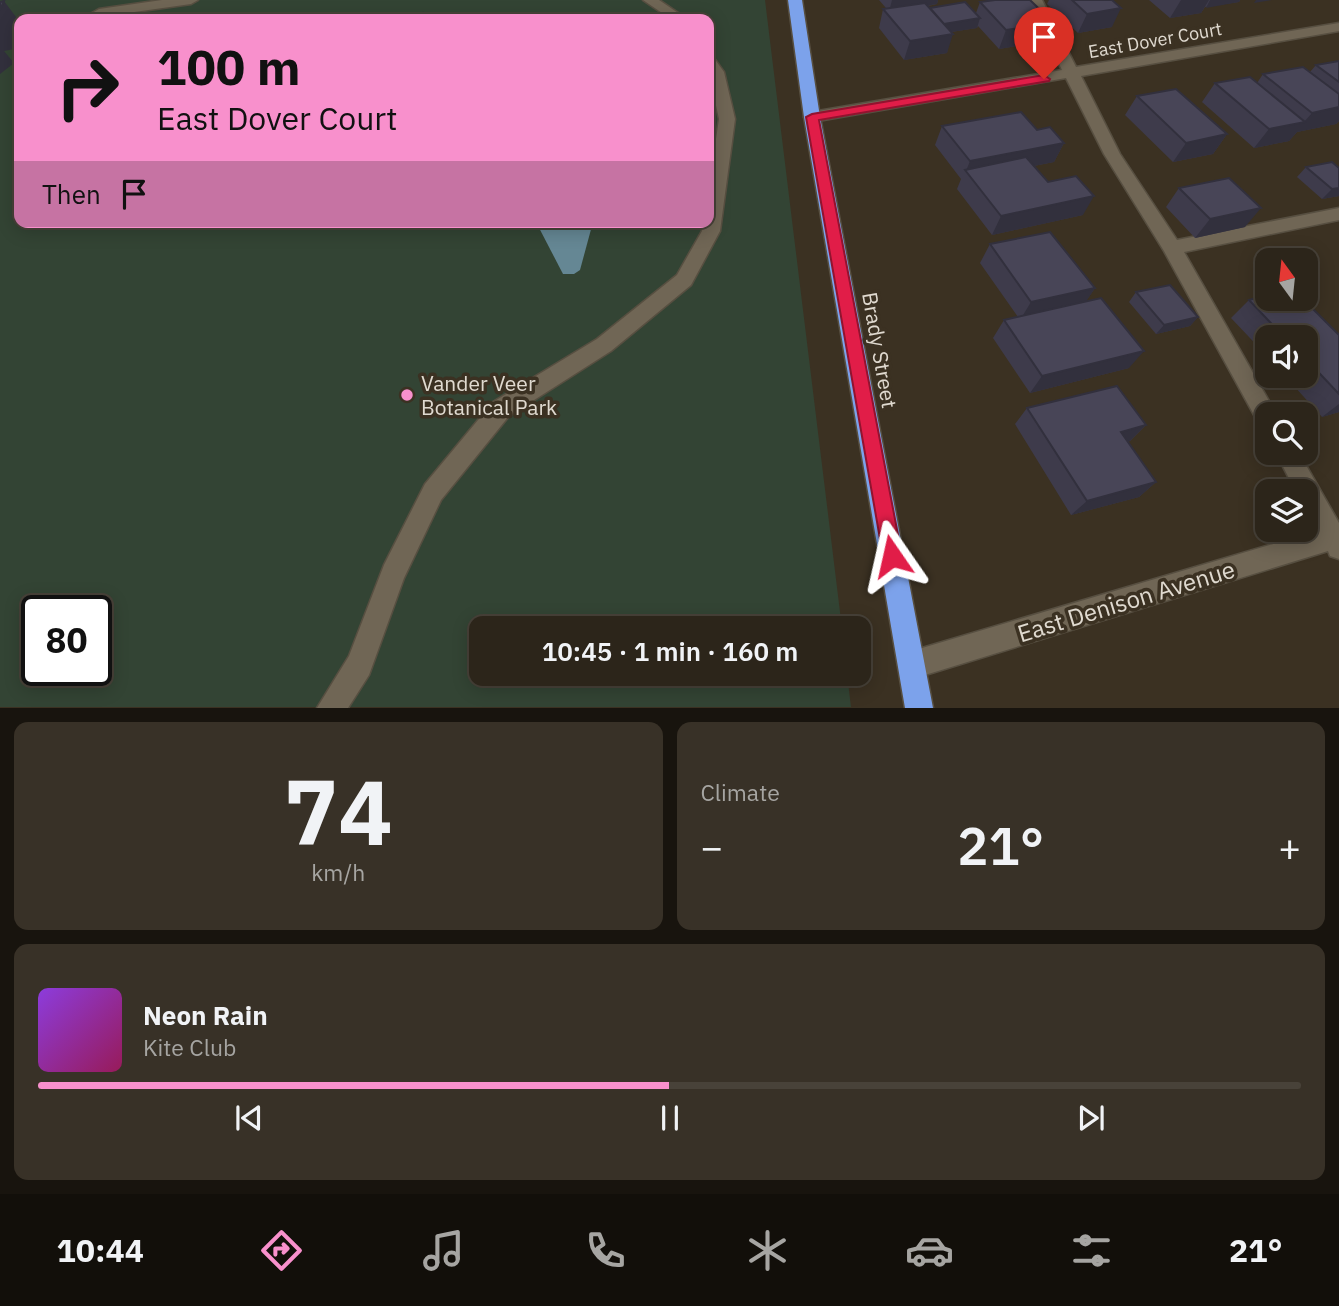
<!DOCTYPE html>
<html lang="en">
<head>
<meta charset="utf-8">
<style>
	:root { --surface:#2c251a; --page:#383127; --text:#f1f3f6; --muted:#a6a5a2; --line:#484239; --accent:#f890cc }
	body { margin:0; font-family:"IBM Plex Sans",sans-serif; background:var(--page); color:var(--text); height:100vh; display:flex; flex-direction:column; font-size:26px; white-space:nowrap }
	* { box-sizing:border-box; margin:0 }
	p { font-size:23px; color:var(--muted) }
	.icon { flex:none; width:38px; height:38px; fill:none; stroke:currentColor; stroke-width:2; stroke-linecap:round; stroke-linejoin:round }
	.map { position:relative; height:708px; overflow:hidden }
	.sheet { display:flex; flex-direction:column; gap:14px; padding:14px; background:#18140e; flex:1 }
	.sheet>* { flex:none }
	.banner { position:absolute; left:14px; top:14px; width:700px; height:214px; border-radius:14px; box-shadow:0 4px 18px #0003,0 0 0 2px var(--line); background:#f890cc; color:#111; overflow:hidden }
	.needle { width:46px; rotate:345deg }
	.controls { position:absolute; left:1255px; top:248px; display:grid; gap:14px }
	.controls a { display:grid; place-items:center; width:63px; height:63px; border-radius:14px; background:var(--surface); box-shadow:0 4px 18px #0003,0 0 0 2px var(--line); font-size:35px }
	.speed { position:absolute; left:21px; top:595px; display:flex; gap:14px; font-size:35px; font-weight:700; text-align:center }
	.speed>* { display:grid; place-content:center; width:91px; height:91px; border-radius:50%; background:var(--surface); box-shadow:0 4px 18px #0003,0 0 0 2px var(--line); line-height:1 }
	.speed .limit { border:4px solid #111; border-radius:10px; background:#fff; color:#111 }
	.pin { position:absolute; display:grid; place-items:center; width:60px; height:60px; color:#fff; margin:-72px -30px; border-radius:50% 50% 50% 0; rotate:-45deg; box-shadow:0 0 7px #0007 }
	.pin .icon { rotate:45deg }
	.me { position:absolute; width:77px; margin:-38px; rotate:349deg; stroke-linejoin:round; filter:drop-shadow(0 0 5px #0008) }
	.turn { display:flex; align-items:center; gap:24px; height:147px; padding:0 28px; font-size:32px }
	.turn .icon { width:91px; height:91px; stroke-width:2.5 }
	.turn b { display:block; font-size:49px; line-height:60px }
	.then { display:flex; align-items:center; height:66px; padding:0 28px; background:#0003; gap:14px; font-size:26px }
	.big { font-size:52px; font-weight:600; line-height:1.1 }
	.sheet .tile { flex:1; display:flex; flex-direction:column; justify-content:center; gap:10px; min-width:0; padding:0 24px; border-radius:14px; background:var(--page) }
	.sheet .dial { align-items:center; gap:0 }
	.dial b { font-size:91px; line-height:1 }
	.song { display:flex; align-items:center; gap:21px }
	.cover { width:84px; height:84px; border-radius:10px; background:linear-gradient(135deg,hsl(270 70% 55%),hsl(330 70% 35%)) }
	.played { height:7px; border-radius:4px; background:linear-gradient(90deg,var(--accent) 50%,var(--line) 50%) }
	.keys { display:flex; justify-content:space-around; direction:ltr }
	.heat { display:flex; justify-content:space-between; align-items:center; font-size:38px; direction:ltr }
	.sheet .tiles { flex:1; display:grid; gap:14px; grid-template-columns:1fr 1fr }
	.tile:last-child { grid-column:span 2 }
	.trip { position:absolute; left:469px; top:616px; width:402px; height:70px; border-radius:14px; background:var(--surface); box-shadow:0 4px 18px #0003,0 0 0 2px var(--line); font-weight:600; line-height:70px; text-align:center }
	.dock { display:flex; height:112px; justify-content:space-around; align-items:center; background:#120f0a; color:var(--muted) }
	.dock .icon { width:49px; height:49px }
	.dock .active { color:var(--accent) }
	.dock b { font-size:32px; color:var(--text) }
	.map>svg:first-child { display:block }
</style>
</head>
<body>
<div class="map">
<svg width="1339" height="708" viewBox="0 0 1339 708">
	<rect width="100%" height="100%" fill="#3b3122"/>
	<path fill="#334434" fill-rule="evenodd" d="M0,0H765L842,628H481V674H847L851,707H0ZM19,19H709V222H19ZM37,611H96V670H37Z"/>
	<path fill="#658794" d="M536,222H593L580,270L574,274H563Z"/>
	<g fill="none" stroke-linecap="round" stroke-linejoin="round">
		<g stroke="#574f41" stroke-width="3">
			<path id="minor" d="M162,0H198L191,4L99,17L92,13L99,9Z
				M643,0H659L687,19H671Z
				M1028,0H1042L1076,67L1339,23V31L1081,76L1120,154L1177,240L1339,208V220L1184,252L1277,415H1267V427L1259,424L1164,251L1104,154L1066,78L812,122L804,117L812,112L1062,70Z
				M709,57L714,58L724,72L735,119L720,231L691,285L611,351L509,416L441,500L404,578L369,675L348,708H317L349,656L384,565L425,484L493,402L597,339L677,275L702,231L703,222H709V185L719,119L709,74Z
				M1276,453H1299L1339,523V559L1330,556L1328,551L912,679L902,675L898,665L902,655L912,651L1317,531L1306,510V492H1296Z"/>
		</g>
		<g stroke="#574f41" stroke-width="3">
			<path id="highway" d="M788,0H802L820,117L933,708H905L804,117Z"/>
		</g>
		<use href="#minor" fill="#706655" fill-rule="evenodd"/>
		<use href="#highway" fill="#7ca2eb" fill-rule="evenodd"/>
	</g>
	<path fill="#3e3b4b" d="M879,0H938L937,4L928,6L930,8L976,13L980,2L1045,41L999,49L978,26L977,28L951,32L947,53L904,60L879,28L883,9L886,8Z
		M1049,0H1112V27L1078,33L1047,4Z
		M1149,0H1240L1239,2L1205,7L1201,13L1170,18Z
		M1339,61V121L1336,124L1297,132L1289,141L1254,148L1202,102L1215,83H1257L1263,74L1310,72L1316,65Z
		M1137,96L1227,134L1213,154L1173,162L1125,115Z
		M942,126L1037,130L1064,143L1054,162L1034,166L1048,182L1083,215L992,235L957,189L961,179L935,145Z
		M1306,167L1339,196L1322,199L1297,177Z
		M1179,188L1245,227L1195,238L1166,207Z
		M990,244L1095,288L1086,301L1129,368L1030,393L993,338L1004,320L1018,317L980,263Z
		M1136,292L1198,317L1190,326L1156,334L1129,302Z
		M1249,300L1339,335V412L1322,417L1285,376H1306V338H1267V356L1231,318Z
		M1027,408L1146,425L1130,441L1128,442L1156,482L1139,497L1071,515L1015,424Z"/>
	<path fill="#32303d" d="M892,0H938L937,4L889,12Z
		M1181,0H1209L1201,13L1170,18Z
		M1210,0H1240L1239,2L1206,8Z
		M1256,0H1272L1254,3Z
		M4,1L19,21V36L14,49L4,51L14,63L0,74V10Z
		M1121,8L1112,27L1078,33L1087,14Z
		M980,18L977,28L938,34L941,24Z
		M1054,23L1045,41L999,49L1006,30Z
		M953,34L947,53L904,60L910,41Z
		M1339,107V121L1336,124L1297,132L1289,141L1254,148L1269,129L1304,122L1312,113Z
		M1227,134L1213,154L1173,162L1186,143Z
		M1064,143L1054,162L972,178L966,171L970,161Z
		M1339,188V196L1322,199L1332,189Z
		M1094,196L1083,215L992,235L1001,216Z
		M1261,208L1245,227L1195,238L1210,219Z
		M1095,288L1083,306L1020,320L1031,302Z
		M1198,317L1190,326L1156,334L1164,325Z
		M1144,351L1129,368L1030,393L1042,376Z
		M1339,404V412L1322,417Z
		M1146,425L1130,441L1105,448L1121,432Z
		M1156,482L1139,497L1071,515L1087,501Z"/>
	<path fill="#484557" stroke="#32303d" stroke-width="2" d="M995,0H1030L1054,23L1006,30L980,2Z
		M1072,0H1112L1121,8L1087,14Z
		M4,1L0,10V2Z
		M965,2L980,18L944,24L930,8Z
		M925,3L953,34L910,41L883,9Z
		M423,13V19H376Z
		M1339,61V82L1316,65Z
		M1303,67L1339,94V107L1312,113L1263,74Z
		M1250,77L1305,122L1269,129L1215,83Z
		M1176,89L1227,134L1186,143L1137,96Z
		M1021,112L1037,130L1050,127L1064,143L970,161L942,126Z
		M1026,157L1048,182L1076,176L1094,196L1001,216L965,170Z
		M1332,162L1339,168V188L1332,189L1306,167Z
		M1229,178L1261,208L1210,219L1179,188Z
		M1050,232L1095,288L1031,302L990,244Z
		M1170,285L1198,317L1164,325L1136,292Z
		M1267,295V299H1303L1339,335V394L1306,359V338H1285L1249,300Z
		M1101,298L1144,351L1042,376L1004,320Z
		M1117,386L1146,425L1121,432L1156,482L1087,501L1027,408Z"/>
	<path fill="#e11d48" stroke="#92132f" stroke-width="2" d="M1044,75L1050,79L1049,81L819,120L902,556L899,562L892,565L886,562L883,556L806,117L812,114Z"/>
	<circle fill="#f890cc" stroke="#3b3122" stroke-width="2.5" cx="407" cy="395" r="7"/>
	<g text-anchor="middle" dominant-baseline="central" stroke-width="7" stroke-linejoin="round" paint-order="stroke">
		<g font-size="18" fill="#e0dad0" stroke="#3b3122">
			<text transform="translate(1155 40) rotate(-10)">East Dover Court</text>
		</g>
		<g font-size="21" fill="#e0dad0" stroke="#3b3122">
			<text transform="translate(880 350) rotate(80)">Brady Street</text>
		</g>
		<g font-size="21" fill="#e0dad0" stroke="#3b3122" text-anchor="start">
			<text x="421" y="383">Vander Veer<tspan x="421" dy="24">Botanical Park</tspan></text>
		</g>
		<g font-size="24" fill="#e0dad0" stroke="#3b3122">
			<text transform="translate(1126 601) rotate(-17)">East Denison Avenue</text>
		</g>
	</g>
</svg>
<div class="controls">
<a><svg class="needle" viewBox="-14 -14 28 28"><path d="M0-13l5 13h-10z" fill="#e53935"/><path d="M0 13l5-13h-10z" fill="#a6a5a2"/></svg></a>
<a><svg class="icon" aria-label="sound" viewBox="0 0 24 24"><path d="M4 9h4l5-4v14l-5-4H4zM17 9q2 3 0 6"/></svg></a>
<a><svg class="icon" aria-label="search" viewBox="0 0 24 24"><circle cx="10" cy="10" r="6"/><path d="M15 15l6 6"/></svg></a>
<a><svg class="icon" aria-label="layers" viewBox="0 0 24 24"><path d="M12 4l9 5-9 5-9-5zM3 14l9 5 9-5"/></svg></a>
</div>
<div class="speed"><div class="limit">80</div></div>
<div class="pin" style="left:1044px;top:79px;background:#d93025"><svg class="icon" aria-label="arrive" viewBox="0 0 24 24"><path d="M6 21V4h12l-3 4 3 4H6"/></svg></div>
<svg class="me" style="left:892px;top:556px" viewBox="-20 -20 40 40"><path d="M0-17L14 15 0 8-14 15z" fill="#e11d48" stroke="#fff" stroke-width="4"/></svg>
<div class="trip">10:45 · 1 min · 160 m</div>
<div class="banner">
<div class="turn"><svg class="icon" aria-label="right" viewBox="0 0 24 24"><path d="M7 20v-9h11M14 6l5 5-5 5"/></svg><div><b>100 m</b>East Dover Court</div></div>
<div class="then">Then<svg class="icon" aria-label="arrive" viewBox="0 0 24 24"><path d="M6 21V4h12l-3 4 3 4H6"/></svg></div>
</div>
</div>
<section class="sheet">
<div class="tiles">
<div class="tile dial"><b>74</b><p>km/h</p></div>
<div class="tile"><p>Climate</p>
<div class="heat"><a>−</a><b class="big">21°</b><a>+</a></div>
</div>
<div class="tile">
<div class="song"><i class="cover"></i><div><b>Neon Rain</b><p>Kite Club</p></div></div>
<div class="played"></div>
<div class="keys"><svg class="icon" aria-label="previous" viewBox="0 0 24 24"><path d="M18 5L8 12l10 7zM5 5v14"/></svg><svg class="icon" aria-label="pause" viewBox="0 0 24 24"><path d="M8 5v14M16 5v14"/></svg><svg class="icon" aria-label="next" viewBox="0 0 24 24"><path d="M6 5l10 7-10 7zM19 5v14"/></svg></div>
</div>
</div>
</section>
<nav class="dock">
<b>10:44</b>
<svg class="icon active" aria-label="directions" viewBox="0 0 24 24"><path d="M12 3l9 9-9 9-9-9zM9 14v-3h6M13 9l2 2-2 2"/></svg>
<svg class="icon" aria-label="music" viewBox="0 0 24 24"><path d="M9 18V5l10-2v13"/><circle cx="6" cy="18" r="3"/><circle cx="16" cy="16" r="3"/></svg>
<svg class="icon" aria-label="phone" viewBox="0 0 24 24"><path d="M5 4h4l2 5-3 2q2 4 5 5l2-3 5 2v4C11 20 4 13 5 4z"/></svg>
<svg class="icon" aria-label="climate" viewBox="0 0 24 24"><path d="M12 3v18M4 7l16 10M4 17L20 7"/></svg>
<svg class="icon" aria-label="car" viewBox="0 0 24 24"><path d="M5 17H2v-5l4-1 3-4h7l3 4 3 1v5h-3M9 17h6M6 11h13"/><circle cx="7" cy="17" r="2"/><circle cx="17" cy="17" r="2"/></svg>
<svg class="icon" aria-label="filters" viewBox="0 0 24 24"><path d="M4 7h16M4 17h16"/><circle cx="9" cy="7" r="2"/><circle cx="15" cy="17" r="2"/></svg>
<b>21°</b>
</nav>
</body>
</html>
